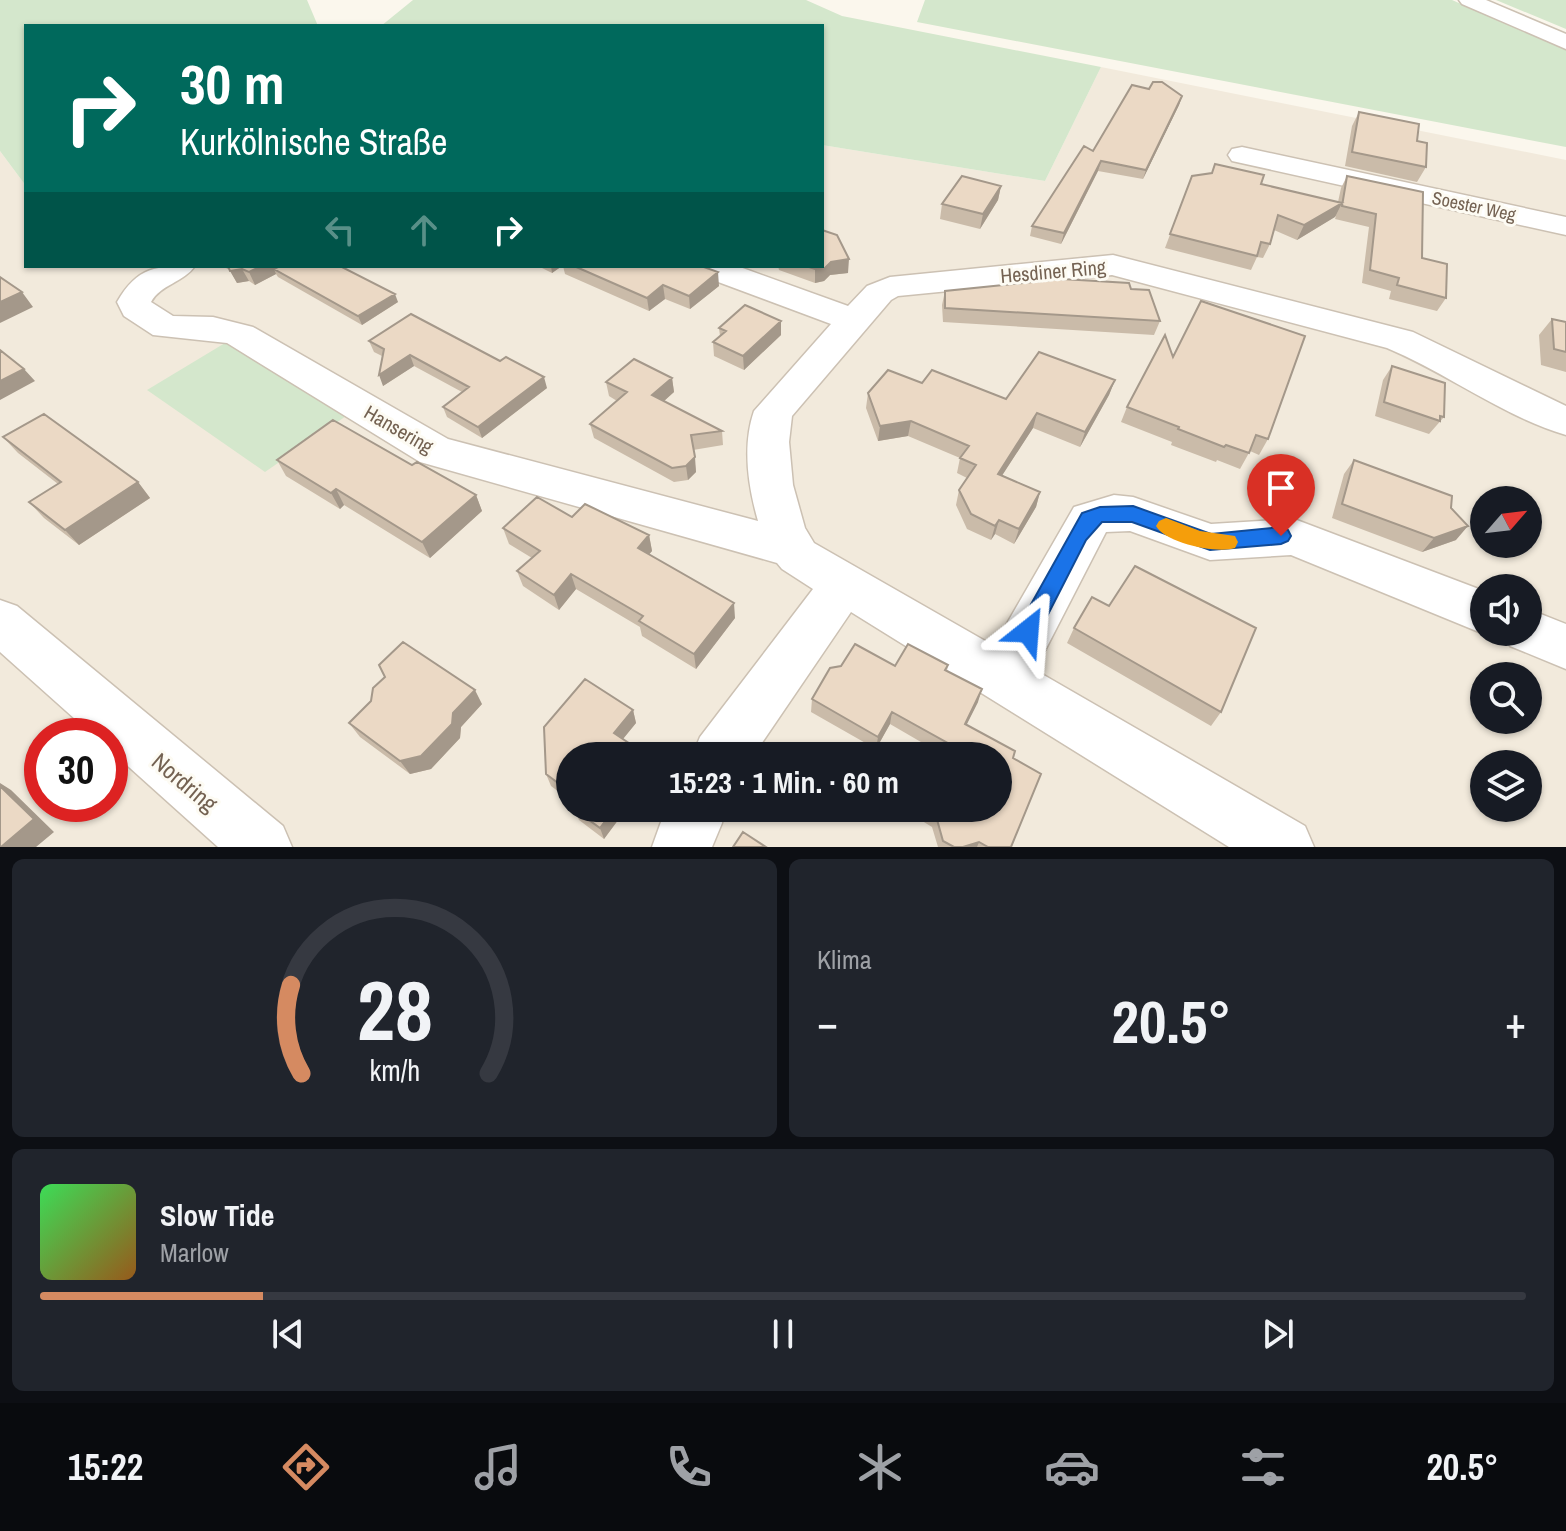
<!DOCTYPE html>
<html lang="de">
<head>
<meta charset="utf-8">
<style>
	:root { --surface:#171b24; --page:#20242c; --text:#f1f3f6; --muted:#9ea1a6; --line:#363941; --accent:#d58a61 }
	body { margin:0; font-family:"Archivo Narrow",sans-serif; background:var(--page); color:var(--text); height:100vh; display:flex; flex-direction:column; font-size:30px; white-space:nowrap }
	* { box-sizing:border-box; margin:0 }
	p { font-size:26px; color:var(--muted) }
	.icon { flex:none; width:44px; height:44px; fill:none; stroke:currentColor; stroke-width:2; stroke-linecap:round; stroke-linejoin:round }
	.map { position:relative; height:847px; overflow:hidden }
	.details { display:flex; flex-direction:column; gap:12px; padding:12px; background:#0d0f14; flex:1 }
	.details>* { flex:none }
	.guide { position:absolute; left:24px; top:24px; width:800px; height:244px; border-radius:0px; box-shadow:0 2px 6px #0004; background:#00695c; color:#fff; overflow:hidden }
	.needle { width:52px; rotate:62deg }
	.buttons { position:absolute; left:1470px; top:486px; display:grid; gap:16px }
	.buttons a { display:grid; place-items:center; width:72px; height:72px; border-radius:50%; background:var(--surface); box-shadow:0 2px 6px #0004; font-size:40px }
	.speed { position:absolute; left:24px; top:718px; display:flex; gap:16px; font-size:40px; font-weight:700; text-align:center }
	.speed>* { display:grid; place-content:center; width:104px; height:104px; border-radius:50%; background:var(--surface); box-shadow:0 2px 6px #0004; line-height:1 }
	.speed .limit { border:12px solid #d22; background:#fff; color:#111 }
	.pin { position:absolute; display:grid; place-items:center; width:68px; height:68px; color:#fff; margin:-82px -34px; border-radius:50% 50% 50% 0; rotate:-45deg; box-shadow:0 0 8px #0007 }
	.pin .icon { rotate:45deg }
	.me { position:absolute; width:88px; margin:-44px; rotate:28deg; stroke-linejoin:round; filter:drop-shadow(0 0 6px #0008) }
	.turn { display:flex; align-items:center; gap:28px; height:168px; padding:0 24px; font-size:36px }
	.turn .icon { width:104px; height:104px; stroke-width:2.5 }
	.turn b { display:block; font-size:56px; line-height:68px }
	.lanes { display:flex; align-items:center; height:76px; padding:0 24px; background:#0003; justify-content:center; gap:40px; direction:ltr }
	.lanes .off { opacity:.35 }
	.big { font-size:60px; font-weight:700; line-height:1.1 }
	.details .widget { flex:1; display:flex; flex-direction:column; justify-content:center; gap:12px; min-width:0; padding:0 28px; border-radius:12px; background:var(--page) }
	.details .dial { align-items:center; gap:0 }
	.dial svg { height:208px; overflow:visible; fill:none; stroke:var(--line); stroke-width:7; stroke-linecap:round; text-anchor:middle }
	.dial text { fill:var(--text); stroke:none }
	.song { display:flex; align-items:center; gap:24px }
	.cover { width:96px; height:96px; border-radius:12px; background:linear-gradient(135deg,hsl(130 70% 55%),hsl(30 70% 35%)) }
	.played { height:8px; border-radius:4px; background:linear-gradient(90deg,var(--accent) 15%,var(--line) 15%) }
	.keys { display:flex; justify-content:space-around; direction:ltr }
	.heat { display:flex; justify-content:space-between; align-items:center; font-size:44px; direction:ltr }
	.details .tiles { flex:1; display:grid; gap:12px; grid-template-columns:1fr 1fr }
	.widget:last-child { grid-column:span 2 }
	.trip { position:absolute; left:556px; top:742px; width:456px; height:80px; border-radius:40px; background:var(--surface); box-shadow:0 2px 6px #0004; font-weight:700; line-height:80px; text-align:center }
	.dock { display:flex; height:128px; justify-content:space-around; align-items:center; background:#090b0e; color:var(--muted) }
	.dock .icon { width:56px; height:56px }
	.dock .selected { color:var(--accent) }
	.dock b { font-size:36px; color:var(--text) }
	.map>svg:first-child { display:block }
</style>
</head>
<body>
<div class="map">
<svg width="1566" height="847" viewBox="0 0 1566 847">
	<rect width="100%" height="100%" fill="#fbf7ed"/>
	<path fill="#f2eadc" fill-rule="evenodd" d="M1101,67L1566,160V847H0V151L26,186V266H822V145L1045,181ZM1484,500H1528V544H1484ZM1484,588H1528V632H1484ZM1484,676H1528V720H1484ZM42,736H110V804H42ZM570,756H998V808H570ZM1484,764H1528V808H1484Z"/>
	<path fill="#d4e7cc" d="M0,0H307L318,26H26V186L0,151Z
		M413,0H806L842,16L1101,67L1045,181L822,145V26H381Z
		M925,0H1452L1566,50V147L917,22Z
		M1496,0H1566V29Z
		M225,343L349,414L265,472L147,390Z"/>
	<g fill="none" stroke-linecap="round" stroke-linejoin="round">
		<g stroke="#ccc1b3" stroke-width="3">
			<path id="minor" d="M1459,0H1486L1566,34V49L1462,4Z
				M1242,147L1566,217V235L1232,161L1228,155L1232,149Z
				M1113,255L1413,332L1566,406V435C1502,416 1449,374 1387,348L1112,275L898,296L891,300L792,416L789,442L793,485L805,528L814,543L994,646L1074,507L1114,495L1133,497L1211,524L1294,519L1484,591V632H1490L1484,634L1291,555L1210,560L1130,531L1106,532L1035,670L1305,826L1314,847H1229L851,612L753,756H692L700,737L813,589L782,569L777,563L420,462L227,343L153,335L124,316L117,302C138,266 156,266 195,266C184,282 160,285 151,302L173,316L213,317L253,327L448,439L758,521C748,486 742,446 754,411L831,324L694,273L690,266H737L848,306L867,286L890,277Z
				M0,600L17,606L283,826L292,847H218L110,750V736H94L0,652Z
				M1528,609L1566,624V669L1510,646L1504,632H1528Z
				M666,808H724L722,823L712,847H652Z"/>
		</g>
		<use href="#minor" fill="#fff" fill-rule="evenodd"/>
	</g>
	<path fill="#cabba9" d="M1182,96L1179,105L1143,179L1098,171L1061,244L1030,236L1032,226L1093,151Z
		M1359,112L1417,141L1426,167L1417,182L1345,166L1352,126Z
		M1192,176L1261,184L1338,202L1341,188L1347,176L1422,258L1446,298L1437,311L1389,299L1391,291L1362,283L1369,227L1335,219L1336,216L1297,240L1274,230L1270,244L1263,258L1257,257L1251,270L1165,248Z
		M1001,186L998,200L980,229L940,219L942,204Z
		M222,266H340L398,302L362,325L278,277L276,274L255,285L249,281L237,283L230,270Z
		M538,266H562L552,273Z
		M563,266H701L719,286L690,309L665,299L649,311L565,274Z
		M778,266H822L848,273L830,275L824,281L815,283L779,270Z
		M1131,289L1160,321L1154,335L943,322L942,305L945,291Z
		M1552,319L1566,322V372L1541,365L1539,335Z
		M781,321V335L744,370L714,356L713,342L720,336L719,328Z
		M369,341L547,388L482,438L447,417L443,407L462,392L414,366L383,386L382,356L374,352Z
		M1173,357L1268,439L1259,455L1250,451L1240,469L1217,460L1216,462L1171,445L1172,442L1121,422L1127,407Z
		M1392,366L1444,417L1429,434L1375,416L1383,380Z
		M672,378L674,392L664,401L722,431L723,445L693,450L696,472L688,480L674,482L594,438L590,424L617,401L609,396L606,382Z
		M1115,380L1109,395L1080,447L1033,428L1002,475L1040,492L1036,507L1014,544L995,534L991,540L967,529L956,505L959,490L967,478L957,473L960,458L908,436L878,441L866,408L868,393L922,383L1006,399Z
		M3,437L138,482L150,498L79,545L44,518L29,502L58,484L18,453Z
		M277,460L412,465L476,495L482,511L430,558L344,505L340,509L286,476Z
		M1354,460L1451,508L1456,540L1422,552L1332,518L1344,474Z
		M572,517L649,535L652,551L649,554L735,618L696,669L642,636L640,627L576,589L559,610L523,586L517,571L532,558L509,544L503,528Z
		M1074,628L1221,712L1211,726L1067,643Z
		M948,665L947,671L978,702L966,725L1013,758L1011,847H938L932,827L919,819L922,808L998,756H945L890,724L876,749L811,712L812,699L895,666Z
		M585,679L633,710L636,723L623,739L648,756H570V800L551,786L546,774L544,727Z
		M371,701L482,704L461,727L460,738L431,769L410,774L360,737L349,723Z
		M627,808L604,839L579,820L574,809Z"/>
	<path fill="#a4988a" d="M1182,96L1179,105L1143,179L1146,170Z
		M1101,161L1098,171L1061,244L1064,233Z
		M1001,186L998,200L980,229L983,214Z
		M1342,203L1335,217L1297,240L1304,225Z
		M849,259L848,273L830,275L824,281L815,283V269L831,262Z
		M261,266H290L274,269L276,274L255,285L249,272Z
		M551,266H562L552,273Z
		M242,269L249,281L237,283L230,271Z
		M718,272L719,286L690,309L689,296Z
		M663,285L665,299L649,311L647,298Z
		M22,292L33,307L0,323V302Z
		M395,294L398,302L362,325L358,316Z
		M781,321V335L744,370L743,356Z
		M410,355L414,366L383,386L379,375Z
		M24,369L35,381L0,400V381Z
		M544,377L547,388L482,438L478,427Z
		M672,378L674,392L654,410L652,395Z
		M1115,380L1109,395L1080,447L1085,432Z
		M1037,413L1033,428L994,488L998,474Z
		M911,421L908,436L878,441L880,426Z
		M695,457L696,472L688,480L686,466Z
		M138,482L150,498L79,545L65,530Z
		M336,489L344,505L340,509L331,493Z
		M1040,492L1036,507L1014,544L1019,529Z
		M476,495L482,511L430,558L422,542Z
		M999,520L995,534L991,540L995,526Z
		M1468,526L1456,540L1422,552L1434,538Z
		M649,535L652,551L641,564L638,548Z
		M571,574L576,589L559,610L554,595Z
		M734,603L735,618L696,669L694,654Z
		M982,689L978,702L961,736L965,724Z
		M475,690L482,704L461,727L460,738L431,769L410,774L400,761L453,713Z
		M633,710L636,723L618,745L614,733Z
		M892,712L890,724L876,749L878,737Z
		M0,783L11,790L54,832L36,847H1Z
		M615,808H627L604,839L600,828Z
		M979,842L977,847H963Z"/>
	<path fill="#ebd9c5" stroke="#a4988a" stroke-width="2" d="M1153,82H1162L1182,96L1146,170L1101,161L1064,233L1032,226L1084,146L1093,151L1132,85L1149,89Z
		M1359,112L1419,124L1417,141L1427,143L1426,167L1352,152Z
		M1215,164L1264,175L1261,184L1342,203L1304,225L1278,215L1270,244L1261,242L1257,256L1170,234L1192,176L1212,173Z
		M962,176L1001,186L983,214L942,204Z
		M1347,176L1423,192L1422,258L1447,264L1446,298L1397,285L1399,278L1370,270L1376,214L1342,206Z
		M822,230L837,235L849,259L831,262L825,268L815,269L806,266H822Z
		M228,266H261L249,272L242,269L230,271Z
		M280,266H340L395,294L358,316L274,269Z
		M574,266H701L718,272L689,296L663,285L647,298Z
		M0,277L22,292L0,302Z
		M1062,279L1129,283L1131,289L1149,290L1160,321L945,308V291Z
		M1201,301L1305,336L1268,439L1256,435L1249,453L1226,445L1224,447L1178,429L1179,427L1127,407L1165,335L1173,357Z
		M745,305L781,321L743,356L713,342L726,331L719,328Z
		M411,314L500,361L506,357L544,377L478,427L443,407L469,387L410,355L379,375L384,349L369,341Z
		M1552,319L1566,322V352L1554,349Z
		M0,350L24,369L0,381Z
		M1039,352L1115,380L1085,432L1037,413L998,474L1040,492L1019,529L999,520L995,526L971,514L959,490L976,465L960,458L969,446L911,421L880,426L868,393L888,370L922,383L932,370L1006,399Z
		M634,359L672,378L652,395L722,431L691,435L695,457L686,466L672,468L590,424L627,392L606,382Z
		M1392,366L1445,383L1444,417L1440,416V421L1384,402Z
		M44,414L138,482L65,530L29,502L61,482L3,437Z
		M333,420L412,465L417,462L476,495L422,542L336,489L331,493L277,460Z
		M1354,460L1452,496L1451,508L1468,526L1434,538L1342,504Z
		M537,497L572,517L585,504L649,535L638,548L734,603L694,654L639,621L643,616L571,574L554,595L517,571L540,551L503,528Z
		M1135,566L1256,628L1221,712L1074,628L1092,597L1109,606Z
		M403,642L475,690L453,713L452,724L421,756L400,761L349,723L371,701L373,688L385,677L379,665Z
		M855,644L895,666L908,644L948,665L945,670L982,689L965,724L1015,751L1013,758L1041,774L1011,847H988L979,842L963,847H954L943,841L936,816L923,808H998V756H948L953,746L892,712L878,737L812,699L830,668L841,666Z
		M585,679L633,710L614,733L648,756H570V792L546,774L544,727Z
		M0,786L34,819L1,847H0Z
		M574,808H615L600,828L574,809Z
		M743,832L766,847H733Z"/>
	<path fill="#1a73e8" stroke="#114b97" stroke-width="2" d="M1133,506L1211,534L1281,527L1288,530L1291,536L1288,541L1281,544L1210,550L1132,522H1102L1086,540L1036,638L1028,641L1020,638L1017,631L1020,624L1082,513L1100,507Z"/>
	<path fill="#f59e0b" d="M1166,518L1200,531L1235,536L1238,542L1235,548C1217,554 1165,543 1156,526L1159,521Z"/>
	<g text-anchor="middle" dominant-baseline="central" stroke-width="6" stroke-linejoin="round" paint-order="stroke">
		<g font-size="18" fill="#746252" stroke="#fdfbf3">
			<text transform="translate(1474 206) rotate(12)">Soester Weg</text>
		</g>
		<g font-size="20" fill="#746252" stroke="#fdfbf3">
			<text transform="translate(1053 271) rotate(-5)">Hesdiner Ring</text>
			<text transform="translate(399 429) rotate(30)">Hansering</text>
		</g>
		<g font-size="24" fill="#746252" stroke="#fdfbf3">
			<text transform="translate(185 782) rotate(40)">Nordring</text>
		</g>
	</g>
</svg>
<div class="buttons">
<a><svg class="needle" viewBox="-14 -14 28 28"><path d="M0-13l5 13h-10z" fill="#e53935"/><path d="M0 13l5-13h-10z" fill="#9ea1a6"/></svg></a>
<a><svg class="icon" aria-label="sound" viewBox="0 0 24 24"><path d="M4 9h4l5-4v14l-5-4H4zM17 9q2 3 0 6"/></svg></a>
<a><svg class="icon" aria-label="search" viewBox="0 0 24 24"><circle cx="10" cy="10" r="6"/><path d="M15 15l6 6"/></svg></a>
<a><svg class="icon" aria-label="layers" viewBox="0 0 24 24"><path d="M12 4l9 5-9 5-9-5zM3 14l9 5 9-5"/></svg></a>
</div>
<div class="speed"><div class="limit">30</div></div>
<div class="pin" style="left:1281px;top:536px;background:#d93025"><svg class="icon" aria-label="arrive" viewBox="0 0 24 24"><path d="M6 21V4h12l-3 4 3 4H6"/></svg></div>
<svg class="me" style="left:1028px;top:631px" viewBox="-20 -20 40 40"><path d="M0-17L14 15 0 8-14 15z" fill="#1a73e8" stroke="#fff" stroke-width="4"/></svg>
<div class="trip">15:23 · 1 Min. · 60 m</div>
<div class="guide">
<div class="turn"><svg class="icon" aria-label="right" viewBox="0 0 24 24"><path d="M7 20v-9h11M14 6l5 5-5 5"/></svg><div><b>30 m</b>Kurkölnische Straße</div></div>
<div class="lanes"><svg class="icon off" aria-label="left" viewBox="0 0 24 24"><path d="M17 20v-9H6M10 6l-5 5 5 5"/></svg><svg class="icon off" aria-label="ahead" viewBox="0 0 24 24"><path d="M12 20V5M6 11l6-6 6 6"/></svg><svg class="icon" aria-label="right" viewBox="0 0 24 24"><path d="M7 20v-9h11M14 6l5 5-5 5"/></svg></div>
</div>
</div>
<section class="details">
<div class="tiles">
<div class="widget dial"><svg viewBox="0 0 100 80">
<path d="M14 69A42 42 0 1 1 86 69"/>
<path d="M14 69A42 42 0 0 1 10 35" stroke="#d58a61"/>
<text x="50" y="56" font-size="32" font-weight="700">28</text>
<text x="50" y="72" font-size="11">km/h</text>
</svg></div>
<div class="widget"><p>Klima</p>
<div class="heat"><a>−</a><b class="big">20.5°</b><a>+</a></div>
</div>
<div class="widget">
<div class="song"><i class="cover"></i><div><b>Slow Tide</b><p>Marlow</p></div></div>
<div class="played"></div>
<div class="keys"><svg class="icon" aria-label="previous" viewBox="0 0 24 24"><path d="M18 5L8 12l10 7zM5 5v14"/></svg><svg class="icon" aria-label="pause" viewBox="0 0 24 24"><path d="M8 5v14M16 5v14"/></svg><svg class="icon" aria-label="next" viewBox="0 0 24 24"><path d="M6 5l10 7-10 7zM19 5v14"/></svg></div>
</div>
</div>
</section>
<nav class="dock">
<b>15:22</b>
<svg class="icon selected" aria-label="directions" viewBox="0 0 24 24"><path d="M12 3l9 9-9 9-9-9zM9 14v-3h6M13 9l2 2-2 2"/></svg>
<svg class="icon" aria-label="music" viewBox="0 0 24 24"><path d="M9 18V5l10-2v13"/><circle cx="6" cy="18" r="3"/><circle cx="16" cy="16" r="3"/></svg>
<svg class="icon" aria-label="phone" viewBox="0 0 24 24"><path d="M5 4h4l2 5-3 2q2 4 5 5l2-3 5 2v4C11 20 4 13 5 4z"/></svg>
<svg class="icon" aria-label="climate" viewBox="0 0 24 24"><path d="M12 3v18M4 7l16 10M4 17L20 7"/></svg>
<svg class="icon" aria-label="car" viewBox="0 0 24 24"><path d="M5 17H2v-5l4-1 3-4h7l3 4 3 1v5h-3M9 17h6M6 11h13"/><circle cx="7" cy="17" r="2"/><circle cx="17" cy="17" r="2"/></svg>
<svg class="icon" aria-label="filters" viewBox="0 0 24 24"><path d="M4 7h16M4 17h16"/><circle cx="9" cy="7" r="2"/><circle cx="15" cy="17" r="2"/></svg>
<b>20.5°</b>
</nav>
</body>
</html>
